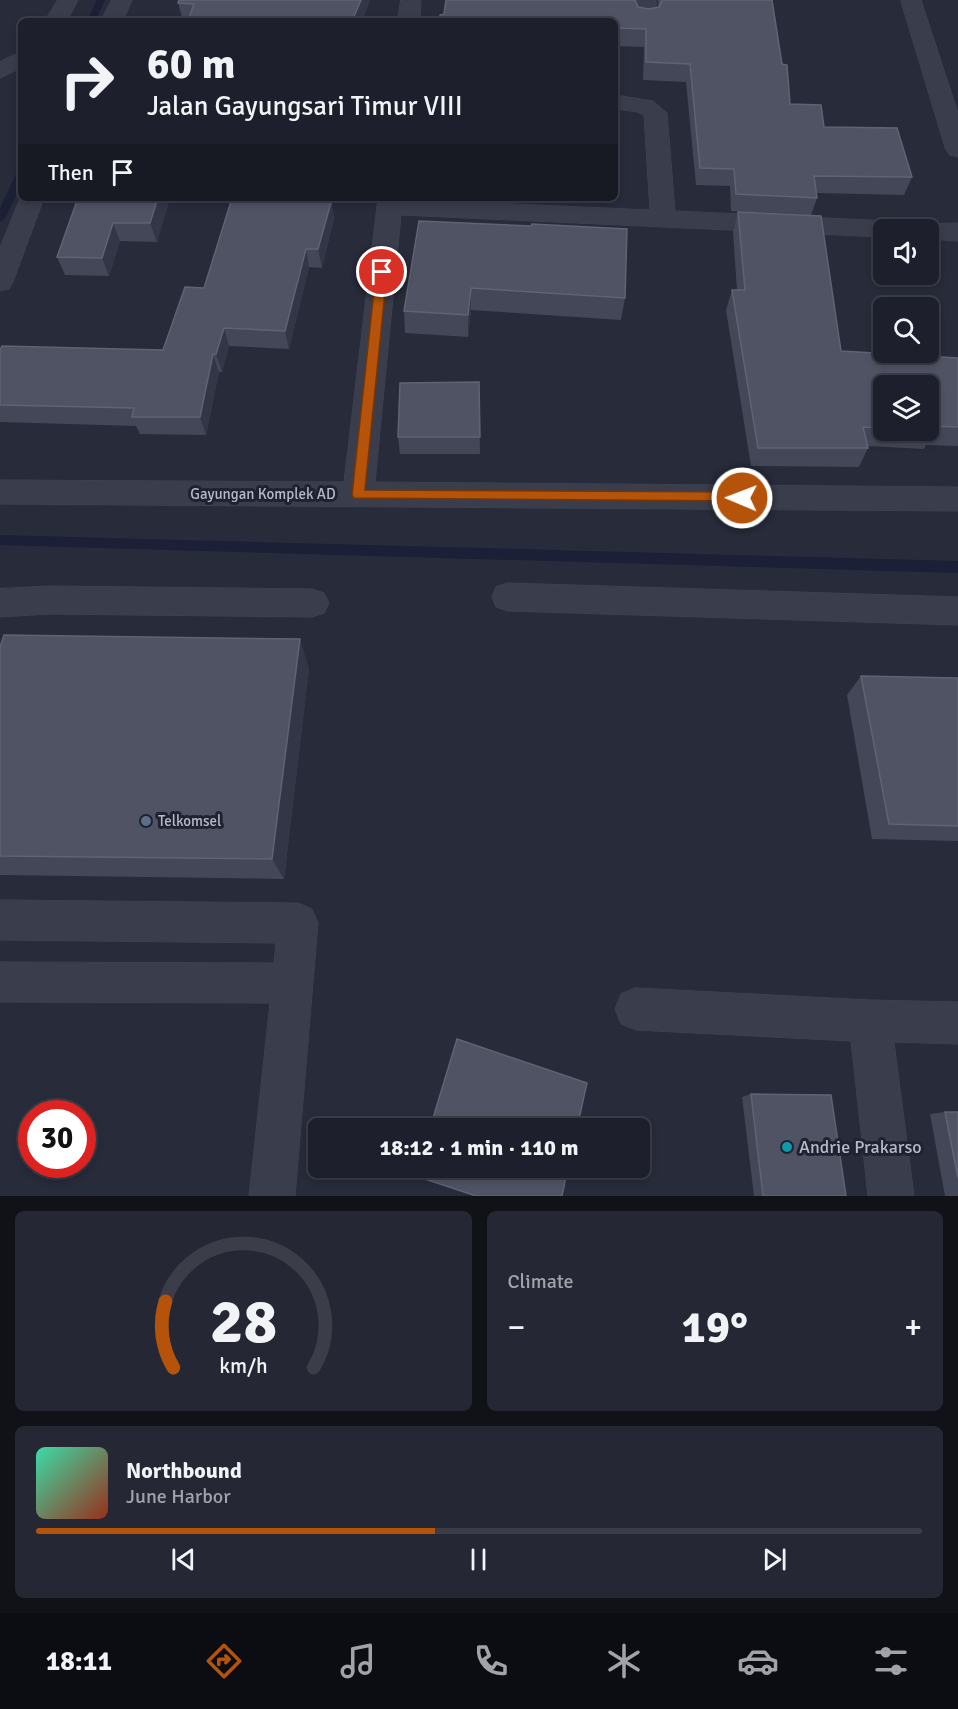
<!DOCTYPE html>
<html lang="en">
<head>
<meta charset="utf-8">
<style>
	:root { --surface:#1d202c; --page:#252834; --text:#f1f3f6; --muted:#a0a3a9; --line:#3b3e48; --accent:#b45309 }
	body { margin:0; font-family:Signika,sans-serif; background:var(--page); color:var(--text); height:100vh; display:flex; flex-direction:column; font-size:22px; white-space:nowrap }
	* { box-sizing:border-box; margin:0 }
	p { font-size:20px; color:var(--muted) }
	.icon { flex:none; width:33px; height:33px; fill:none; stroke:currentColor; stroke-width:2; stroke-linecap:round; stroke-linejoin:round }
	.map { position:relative; height:1196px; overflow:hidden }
	.side { display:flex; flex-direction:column; gap:15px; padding:15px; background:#101218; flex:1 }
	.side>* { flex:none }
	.top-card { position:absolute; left:18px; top:18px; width:600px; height:183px; border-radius:9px; box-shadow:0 3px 9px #0003,0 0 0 2px var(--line); background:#1d202c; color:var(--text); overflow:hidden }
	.tools { position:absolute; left:873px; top:219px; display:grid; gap:12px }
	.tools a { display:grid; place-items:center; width:66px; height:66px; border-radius:9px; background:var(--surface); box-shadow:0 3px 9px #0003,0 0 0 2px var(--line); font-size:30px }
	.speed { position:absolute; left:18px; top:1100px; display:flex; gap:12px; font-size:30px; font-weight:700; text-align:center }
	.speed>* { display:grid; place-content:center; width:78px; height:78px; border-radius:50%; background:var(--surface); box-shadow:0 3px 9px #0003,0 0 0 2px var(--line); line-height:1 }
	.speed .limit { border:9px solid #d22; background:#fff; color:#111 }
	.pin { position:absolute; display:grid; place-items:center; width:51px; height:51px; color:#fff; margin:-26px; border:3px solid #fff; border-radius:50%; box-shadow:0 2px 6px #0007 }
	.me { position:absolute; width:66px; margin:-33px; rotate:271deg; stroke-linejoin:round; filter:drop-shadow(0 0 4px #0008) }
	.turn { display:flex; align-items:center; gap:21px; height:126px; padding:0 30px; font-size:27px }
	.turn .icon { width:78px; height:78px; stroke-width:2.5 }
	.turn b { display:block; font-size:42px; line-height:51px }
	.then { display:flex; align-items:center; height:57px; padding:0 30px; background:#0003; gap:12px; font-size:22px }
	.big { font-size:45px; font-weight:800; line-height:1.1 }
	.side .tile { flex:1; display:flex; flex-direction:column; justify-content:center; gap:9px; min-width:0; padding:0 21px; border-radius:9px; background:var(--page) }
	.side .dial { align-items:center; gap:0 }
	.dial svg { height:156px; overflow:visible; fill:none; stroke:var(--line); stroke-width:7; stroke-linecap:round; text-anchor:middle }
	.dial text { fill:var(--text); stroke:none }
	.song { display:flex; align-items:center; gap:18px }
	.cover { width:72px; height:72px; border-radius:9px; background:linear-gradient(135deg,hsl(160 70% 55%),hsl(10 70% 35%)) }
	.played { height:6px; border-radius:3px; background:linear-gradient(90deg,var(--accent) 45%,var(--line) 45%) }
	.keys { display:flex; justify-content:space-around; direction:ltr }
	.heat { display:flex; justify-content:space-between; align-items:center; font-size:33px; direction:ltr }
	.side .tiles { flex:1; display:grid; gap:15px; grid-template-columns:1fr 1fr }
	.tile:last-child { grid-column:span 2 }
	.trip { position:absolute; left:308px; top:1118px; width:342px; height:60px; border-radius:9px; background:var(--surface); box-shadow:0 3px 9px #0003,0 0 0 2px var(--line); font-weight:800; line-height:60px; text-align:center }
	.tabs { display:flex; height:96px; justify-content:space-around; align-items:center; background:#0c0d12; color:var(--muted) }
	.tabs .icon { width:42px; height:42px }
	.tabs .selected { color:var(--accent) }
	.tabs b { font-size:27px; color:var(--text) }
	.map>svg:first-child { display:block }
</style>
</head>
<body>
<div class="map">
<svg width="958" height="1196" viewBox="0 0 958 1196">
	<rect width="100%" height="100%" fill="#272b3a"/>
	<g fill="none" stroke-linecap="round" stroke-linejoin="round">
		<path fill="#1b2037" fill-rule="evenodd" d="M97,0H105L95,21H87Z
			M21,171V185L5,219L0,222V208L16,174Z
			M0,535L958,561V573L0,545Z"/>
		<g stroke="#434654" stroke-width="1">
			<path id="minor" d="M58,0H78L67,21H45Z
				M112,0H132L123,21H101Z
				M401,0H421L420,21H398Z
				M636,0H656L657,18L654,23L646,24L638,23L635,18Z
				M901,0H921L958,113V157L950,155L946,150Z
				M21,52V68L0,78V62Z
				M615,95L653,101L667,113L675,211L911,222C924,225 944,223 958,223V241L928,239V230H884V237L401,215L375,482L958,487V511L0,504V480L344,482L378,198L650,210L644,116L638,112L615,109Z
				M21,196V198H44L13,282L9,289L0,291V248Z
				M508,583L958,597V625L508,611L496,607L492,597L496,587Z
				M49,586L312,589L324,593L329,603L324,613L312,617L49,614L0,617V589Z
				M0,900L298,903L312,909L318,923L295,1196H249L270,1003L0,1002V962L274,963L276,943L0,940Z
				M636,988L870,1000L958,1002V1044L894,1042L914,1196H868L851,1041L636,1030L621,1024L615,1009L621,994Z"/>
		</g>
		<use href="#minor" fill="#3a3d4b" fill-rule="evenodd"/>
	</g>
	<path fill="#434758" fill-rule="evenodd" d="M179,0H370L362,21H183L178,3Z
		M658,0H772L782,64L790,104L824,127L912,177L904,195L817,193V198L811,215L731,211L730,186L696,185L686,82L643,80L644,47L615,46V21L638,7L649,9L658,7Z
		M78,198H170L157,242L120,241L109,276L65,275L57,257Z
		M232,198H321L334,218L322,268L309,267L289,349L229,346L222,372H219L206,435L140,434L136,426L0,422V350H163L204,288Z
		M738,212L841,351L958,358V446L926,445L924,449L868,446V448L859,467L751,466L726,310L732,290H737L733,232ZM884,386H928V430H884Z
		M531,226L625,298L621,320L471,310L468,337L405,333L404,311Z
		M479,382L480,454H400L398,437Z
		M0,647L309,668L284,879L0,875Z
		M861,676L958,678V841L872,839L847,695Z
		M751,1094L846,1196H754L742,1097Z
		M945,1112H958V1196H945L930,1114Z"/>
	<path fill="#323647" d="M361,0H370L362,21H352Z
		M158,198H170L157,242L150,223Z
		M332,199L334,218L322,268L318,249Z
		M113,223L120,241L109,276L102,258Z
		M306,249L309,267L289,349L285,331Z
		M471,288V310L468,337V315Z
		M224,328L229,346L222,372L216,354Z
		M213,354L219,372L206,435L200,417Z
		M300,639L309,668L284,879L272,859Z"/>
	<path fill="#4f5364" stroke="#5f6373" stroke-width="1.5" d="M179,0H361L352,21H188L194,4L178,3Z
		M446,0H635L638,7L649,9L659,7L662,0H772L782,64L787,65L790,104L821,105L824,127L897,128L912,177L814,176L817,198L736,194L734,169L700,168L690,64L646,62V29L615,28V21H440V15L444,14Z
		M78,198H158L150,223H113L102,258L57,257Z
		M232,198H314L332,199L318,249H306L285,331L224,328L216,354H213L200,417H132L134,408L0,405V350L2,346L163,350L185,287L204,288Z
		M738,212L821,216L841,351L958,358V427L934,426L935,430H928V386H884V428L863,427L868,448H758L732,290H745Z
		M419,221L531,226L532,224L627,229L625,298L471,288L468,315L404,311Z
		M479,382L480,437H398L400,383Z
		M4,635L300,639L272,859L0,856V647Z
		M861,676L958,678V826L889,824Z
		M457,1039L587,1083L577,1128H430Z
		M751,1094L831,1095L846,1196H763Z
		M945,1112H958V1178Z
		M419,1167H568L562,1196H476L416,1176Z"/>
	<path fill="#b45309" stroke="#753606" stroke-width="1.5" d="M382,268L387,272L365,490L742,492L748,498L747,501L354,498L352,495L376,272Z"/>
	<circle fill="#5c6f8a" stroke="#1f2230" stroke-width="2" cx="146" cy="821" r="6"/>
	<circle fill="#0f9aa8" stroke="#1f2230" stroke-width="2" cx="787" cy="1147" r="6"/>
	<g text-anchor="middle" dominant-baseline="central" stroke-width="6" stroke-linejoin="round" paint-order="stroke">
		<g font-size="15" fill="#b6b9c6" stroke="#1f2230">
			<text x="263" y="494">Gayungan Komplek AD</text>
		</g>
		<g font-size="15" fill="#b6b9c6" stroke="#1f2230" text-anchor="start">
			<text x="158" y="821">Telkomsel</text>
		</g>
		<g font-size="18" fill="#b6b9c6" stroke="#1f2230" text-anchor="start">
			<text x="799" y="1147">Andrie Prakarso</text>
		</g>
	</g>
</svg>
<div class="tools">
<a><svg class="icon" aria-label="sound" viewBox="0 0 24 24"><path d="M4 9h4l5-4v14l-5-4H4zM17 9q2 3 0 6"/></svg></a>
<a><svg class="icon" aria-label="search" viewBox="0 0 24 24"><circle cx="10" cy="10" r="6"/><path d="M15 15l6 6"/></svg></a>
<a><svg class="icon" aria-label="layers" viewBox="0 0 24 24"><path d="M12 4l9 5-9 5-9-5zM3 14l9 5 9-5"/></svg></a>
</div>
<div class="speed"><div class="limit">30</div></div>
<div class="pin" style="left:382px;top:272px;background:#d93025"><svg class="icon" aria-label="arrive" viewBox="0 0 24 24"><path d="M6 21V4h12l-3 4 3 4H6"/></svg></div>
<svg class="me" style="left:742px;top:498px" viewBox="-20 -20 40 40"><circle r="17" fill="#b45309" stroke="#fff" stroke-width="3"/><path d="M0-11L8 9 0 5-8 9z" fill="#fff"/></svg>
<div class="trip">18:12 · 1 min · 110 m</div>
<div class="top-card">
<div class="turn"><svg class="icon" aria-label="right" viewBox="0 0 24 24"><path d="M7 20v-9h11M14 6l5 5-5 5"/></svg><div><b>60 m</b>Jalan Gayungsari Timur VIII</div></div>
<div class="then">Then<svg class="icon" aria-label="arrive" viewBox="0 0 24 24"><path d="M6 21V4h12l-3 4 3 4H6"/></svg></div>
</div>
</div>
<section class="side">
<div class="tiles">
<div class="tile dial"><svg viewBox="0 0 100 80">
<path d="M14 69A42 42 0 1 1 86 69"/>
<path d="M14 69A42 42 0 0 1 10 35" stroke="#b45309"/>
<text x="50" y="56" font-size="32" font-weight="700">28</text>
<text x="50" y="72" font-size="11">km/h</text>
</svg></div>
<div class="tile"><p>Climate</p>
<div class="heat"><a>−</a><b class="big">19°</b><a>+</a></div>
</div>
<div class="tile">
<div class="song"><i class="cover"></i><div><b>Northbound</b><p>June Harbor</p></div></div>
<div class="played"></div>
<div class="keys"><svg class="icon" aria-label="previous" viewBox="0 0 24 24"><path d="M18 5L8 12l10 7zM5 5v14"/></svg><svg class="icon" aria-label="pause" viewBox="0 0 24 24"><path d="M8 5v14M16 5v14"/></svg><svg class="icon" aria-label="next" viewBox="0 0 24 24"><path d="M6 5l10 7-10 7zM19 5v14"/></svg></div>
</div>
</div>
</section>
<nav class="tabs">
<b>18:11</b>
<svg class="icon selected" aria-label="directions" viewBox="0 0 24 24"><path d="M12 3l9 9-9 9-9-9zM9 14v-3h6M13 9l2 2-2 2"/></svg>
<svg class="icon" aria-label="music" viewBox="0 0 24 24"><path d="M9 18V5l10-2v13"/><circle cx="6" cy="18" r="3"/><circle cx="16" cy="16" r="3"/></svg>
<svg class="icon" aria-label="phone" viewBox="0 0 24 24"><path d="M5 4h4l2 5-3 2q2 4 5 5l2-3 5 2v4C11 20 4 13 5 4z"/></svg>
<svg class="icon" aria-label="climate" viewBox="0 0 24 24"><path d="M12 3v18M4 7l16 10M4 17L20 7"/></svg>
<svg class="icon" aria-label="car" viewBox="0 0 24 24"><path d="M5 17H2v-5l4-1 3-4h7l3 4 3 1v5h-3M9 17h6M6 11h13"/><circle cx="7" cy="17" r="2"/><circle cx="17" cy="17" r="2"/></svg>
<svg class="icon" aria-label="filters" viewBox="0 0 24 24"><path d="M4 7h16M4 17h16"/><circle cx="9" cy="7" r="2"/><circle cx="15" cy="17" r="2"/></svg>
</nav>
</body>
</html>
